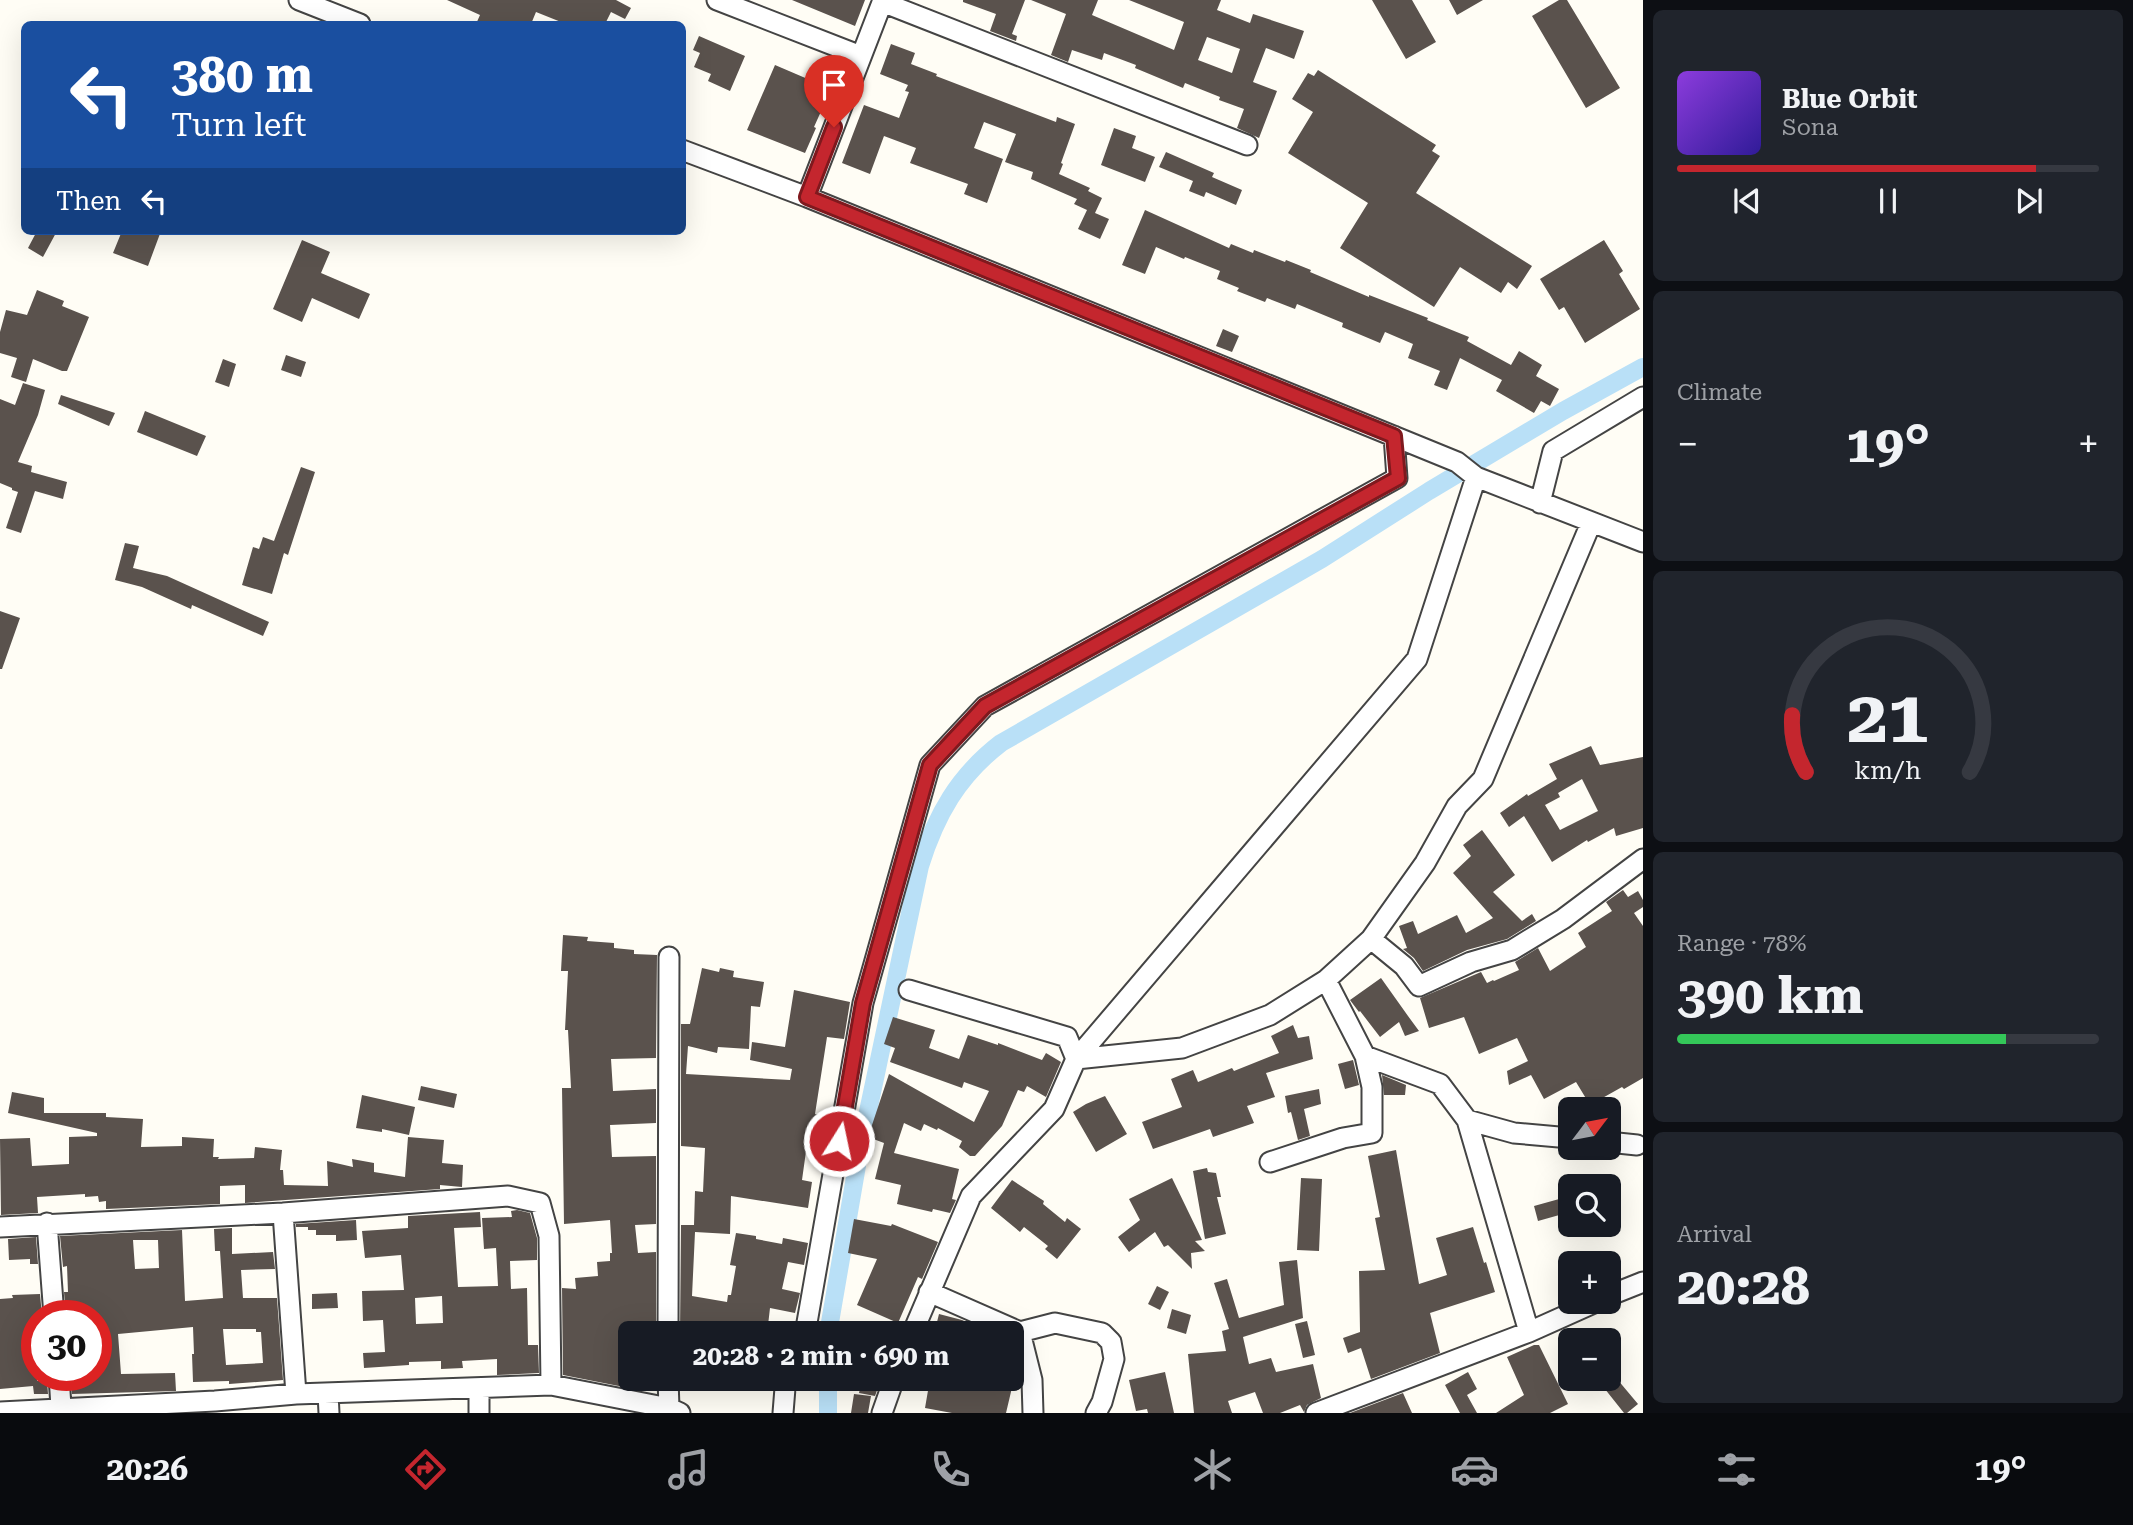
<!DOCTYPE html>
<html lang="en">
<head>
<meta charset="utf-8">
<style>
	:root { --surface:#171b24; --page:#20242c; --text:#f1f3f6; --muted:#9ea1a6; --line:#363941; --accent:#c4262e }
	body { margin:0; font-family:"Roboto Serif",serif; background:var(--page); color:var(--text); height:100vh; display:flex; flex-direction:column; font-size:26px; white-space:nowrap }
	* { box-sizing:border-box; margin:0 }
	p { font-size:23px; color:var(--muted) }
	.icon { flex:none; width:38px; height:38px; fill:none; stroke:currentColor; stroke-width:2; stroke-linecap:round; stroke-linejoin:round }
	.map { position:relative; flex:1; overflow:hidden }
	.details { display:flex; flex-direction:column; gap:10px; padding:10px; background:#0d0f14; width:490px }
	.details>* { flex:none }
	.banner { position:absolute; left:21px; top:21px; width:665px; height:214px; border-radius:10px; box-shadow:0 7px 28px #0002; background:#1a4fa0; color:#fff; overflow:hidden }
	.needle { width:46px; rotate:58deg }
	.tools { position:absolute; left:1558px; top:1097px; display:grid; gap:14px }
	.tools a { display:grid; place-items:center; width:63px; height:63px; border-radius:10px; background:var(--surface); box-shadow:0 7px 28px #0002; font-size:35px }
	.speed { position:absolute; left:21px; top:1300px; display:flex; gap:14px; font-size:35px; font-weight:700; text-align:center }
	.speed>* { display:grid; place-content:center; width:91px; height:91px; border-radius:50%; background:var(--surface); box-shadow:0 7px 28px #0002; line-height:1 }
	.speed .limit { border:10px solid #d22; background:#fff; color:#111 }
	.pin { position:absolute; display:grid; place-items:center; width:60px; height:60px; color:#fff; margin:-72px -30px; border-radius:50% 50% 50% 0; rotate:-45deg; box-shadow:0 0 7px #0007 }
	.pin .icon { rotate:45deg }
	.me { position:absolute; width:77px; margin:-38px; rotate:10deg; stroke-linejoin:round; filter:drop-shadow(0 0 5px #0008) }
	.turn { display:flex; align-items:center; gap:24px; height:147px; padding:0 35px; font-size:32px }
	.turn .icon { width:91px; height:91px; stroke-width:2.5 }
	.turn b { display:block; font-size:49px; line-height:60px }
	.then { display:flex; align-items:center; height:66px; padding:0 35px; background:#0003; gap:14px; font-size:26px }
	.big { font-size:52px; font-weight:700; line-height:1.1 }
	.details .widget { flex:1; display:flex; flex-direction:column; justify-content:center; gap:10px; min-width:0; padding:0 24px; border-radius:10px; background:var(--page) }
	.details .dial { align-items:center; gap:0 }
	.dial svg { height:182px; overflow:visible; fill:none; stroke:var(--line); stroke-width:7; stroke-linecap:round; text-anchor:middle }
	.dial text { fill:var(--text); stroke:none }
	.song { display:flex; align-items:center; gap:21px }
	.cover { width:84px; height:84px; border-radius:10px; background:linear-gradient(135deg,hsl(270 70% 55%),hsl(250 70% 35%)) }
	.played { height:7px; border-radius:4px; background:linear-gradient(90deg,var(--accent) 85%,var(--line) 85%) }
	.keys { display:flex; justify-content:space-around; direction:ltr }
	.heat { display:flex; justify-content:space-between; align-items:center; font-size:38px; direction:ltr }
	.charge { height:10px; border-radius:5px; background:linear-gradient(90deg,#34c759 78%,var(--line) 0) }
	.trip { position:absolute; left:618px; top:1321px; width:406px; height:70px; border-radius:10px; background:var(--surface); box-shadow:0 7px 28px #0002; font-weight:700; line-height:70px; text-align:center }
	.tab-bar { display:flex; height:112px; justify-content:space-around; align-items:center; background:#090b0e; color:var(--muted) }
	.tab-bar .icon { width:49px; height:49px }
	.tab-bar .current { color:var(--accent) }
	.tab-bar b { font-size:32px; color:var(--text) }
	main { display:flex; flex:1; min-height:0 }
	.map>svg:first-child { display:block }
</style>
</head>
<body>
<main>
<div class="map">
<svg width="1643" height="1413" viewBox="0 0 1643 1413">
	<rect width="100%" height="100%" fill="#fffdf5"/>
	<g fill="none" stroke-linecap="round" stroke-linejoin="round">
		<path stroke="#b9e0f7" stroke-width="18" d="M828,1334L859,1154L920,866C936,815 958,776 1001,743L1322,559L1429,491L1563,411L1643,367
			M828,1379V1413"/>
	</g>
	<path fill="#5a524d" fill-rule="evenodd" d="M447,0H616L631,8L625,19L611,12L605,24H566L536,12L531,24H476L480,15Z
		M792,0H865L855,26Z
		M963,0H1025L1012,34L1017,36L1016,41L990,31L996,14L963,2Z
		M1031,0H1098L1092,15L1174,50L1184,22L1129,0H1221L1217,10L1250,23L1253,14L1304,31L1294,59L1266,48L1253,82L1277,91L1259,138L1237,128L1244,109L1219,100L1220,97L1185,83L1183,88L1135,68L1136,65L1104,53L1102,60L1072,50L1068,62L1051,55L1066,14ZM1207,37L1240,49L1232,73L1198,60Z
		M1372,0H1412L1436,42L1406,59Z
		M1449,0H1483L1457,15Z
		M1559,0H1567L1620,88L1586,108L1532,16Z
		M699,36L745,56L730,91L708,81L711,74L694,67L700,53L693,50Z
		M891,44L915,53L911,64L937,74L936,76L1056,122L1057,117L1075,124L1061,163L1063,164L1059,174L1090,188L1088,191L1102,198L1095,213L1109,219L1100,239L1078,229L1087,210L1074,204L1077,199L1031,179L1033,172L1005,162L1016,134L984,122L974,148L1003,159L987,203L964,194L968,184L910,163L916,148L884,136L870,174L842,163L864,105L899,118L909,92L905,91L908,85L880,74Z
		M775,65L831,89L814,127L816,128L805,153L747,130Z
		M1318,70L1436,145L1432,151L1440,156L1416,193L1532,266L1517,289L1508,282L1501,293L1460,267L1434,307L1340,248L1368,203L1288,153L1313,112L1292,99L1308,73L1314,76Z
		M1114,128L1136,136L1132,148L1155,157L1145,182L1101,165Z
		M1166,152L1214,173L1212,177L1242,190L1236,205L1206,192L1204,197L1189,191L1193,181L1159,167Z
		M1145,210L1229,248L1231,244L1253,253L1254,250L1285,262L1286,260L1311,270L1310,272L1369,297V295L1428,318L1427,320L1469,337L1467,341L1511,365L1519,351L1542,365L1536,376L1559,389L1550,406L1541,401L1534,413L1496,391L1502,380L1460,358L1447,390L1434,385L1440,371L1408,358L1413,344L1385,332L1380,343L1342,327L1343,323L1297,304L1295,309L1267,298L1265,302L1237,291L1239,288L1217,279L1220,271L1185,257L1184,259L1156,247L1145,274L1122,265Z
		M37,231H57L43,257L28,248Z
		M122,231H161L148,266L113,253Z
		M302,240L330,252L321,273L370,294L359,319L312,298L302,322L273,309Z
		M1604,240L1623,271L1619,274L1640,309L1585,343L1564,307L1559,310L1540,279Z
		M37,290L64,301L62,306L89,317L67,371H62L33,359L26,382L11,377L17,358L0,353V332L6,310L27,315Z
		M1223,329L1239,336L1232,352L1216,346Z
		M286,355L306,362L301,377L281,370Z
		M223,359L236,364L229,387L215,382Z
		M23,383L45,390L38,415L18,462L32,466L31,472L67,482L63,499L35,491L21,533L6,528L18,492L12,490V488L0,483V399L15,405Z
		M61,395L115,413L109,426L58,404Z
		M145,411L206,436L197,456L137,432Z
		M301,467L315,472L288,555L284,553L272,594L242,585L253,547L259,549L263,537L274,541Z
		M125,543L139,546L133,568L167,576L269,622L263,636L192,605L191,609L142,587L115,580Z
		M0,611L20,618L2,669H0Z
		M1591,746L1600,765L1643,757V828L1616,836L1614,828L1588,842L1587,840L1552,862L1524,816L1509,827L1500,813L1527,794L1528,796L1557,779L1549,764ZM1582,779L1598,811L1560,830L1545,805L1560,797L1558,793Z
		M1482,830L1515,875L1493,892L1522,921L1532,914L1536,921L1507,939L1467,950L1423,971L1414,958L1403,949L1407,948L1399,926L1413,921L1418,934L1457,915L1466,933L1493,918L1453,873L1471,856L1463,845Z
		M1623,890L1628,897L1638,891L1643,900V907L1634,913L1643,926V1078L1624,1089L1622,1087L1590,1105L1576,1082L1544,1099L1531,1075L1509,1085L1507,1071L1528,1061L1517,1038L1479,1054L1464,1017L1429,1028L1420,998L1481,972L1487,983L1493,980L1494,981L1519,970L1515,962L1538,948L1550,971L1586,947L1578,933L1612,911L1606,902Z
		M563,935L588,937L587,941L614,943V948L634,950V954L657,955L656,1058L611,1059L613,1091L656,1089V1123L610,1125L612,1157L656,1156V1224L635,1225L638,1253L656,1252V1334H630V1379H636L634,1389L563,1375L562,1288L576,1289L575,1278L598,1276L597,1262L610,1261V1253H612L610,1220L564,1224L562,1088H571L568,1030H565L568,971H561Z
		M702,968L719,972L720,968L734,971L733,977L764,982L760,1007L751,1006L749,1049L718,1047L717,1053L688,1046L686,1074L790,1080L792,1069L750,1060L752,1042L785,1047L794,990L850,1002L844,1039L827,1037L815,1114L831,1117L827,1139L808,1137L802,1180L812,1182L808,1208L731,1196L730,1234L695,1232L692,1296L727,1302L728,1295H731L736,1266L730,1265L736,1233L756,1236V1239L782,1244L783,1238L808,1243L804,1265L788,1262L782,1289L800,1293L795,1313L770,1308L767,1334H680L681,1225H694L695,1191L703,1192L705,1148L681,1146V1024H690Z
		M1381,978L1408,1016L1419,1031L1405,1036L1399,1022L1380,1037L1360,1011L1359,1012L1350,1000Z
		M893,1017L935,1030L929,1048L959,1059L968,1035L998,1045V1043L1042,1060L1046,1053L1061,1062L1046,1097L1027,1086L1024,1092L1018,1090L1002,1126L975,1156H970L959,1147L962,1141L938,1128L937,1130L924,1124L921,1131L904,1123L894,1153L959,1169L952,1199L956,1200L950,1213L933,1209L932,1212L897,1204L901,1185L875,1179L884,1143L868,1137L889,1074L974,1122L989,1091L964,1082L962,1088L890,1062L895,1048L884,1044Z
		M1293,1025L1298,1038L1309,1036L1313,1059L1266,1073L1275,1097L1247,1106L1254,1123L1213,1137L1210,1129L1153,1149L1142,1122L1182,1107L1171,1079L1193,1070L1198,1082L1232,1068L1234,1071L1279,1053L1271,1036Z
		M1353,1060L1359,1085L1345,1089L1338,1064Z
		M1382,1075L1406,1085L1405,1095H1384Z
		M421,1086L457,1094L454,1108L418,1100Z
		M1319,1089L1321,1104L1304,1109L1310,1136L1298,1140L1291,1112L1288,1113L1285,1096Z
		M12,1092L44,1098V1113H106V1117L143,1119L141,1147L182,1146V1137L214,1139L213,1157H219L218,1159L254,1158L255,1147L282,1150L280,1170H283L284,1185L328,1186L327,1161L353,1167L352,1159L374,1163V1172L405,1177L408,1137L444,1140L442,1163L463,1165L462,1187L440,1185V1189L245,1203V1185L220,1186V1204L106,1209V1201L99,1202L98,1196L85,1197V1194L37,1197L38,1213L1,1215L0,1139L30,1138L32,1166L69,1164V1137L97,1136V1133L8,1113Z
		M362,1095L415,1107L409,1135L382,1129V1132L356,1128Z
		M1105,1096L1127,1134L1096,1152L1073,1112L1086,1104Z
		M1396,1150L1419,1284L1447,1275L1436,1238L1473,1227L1484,1263L1486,1262L1495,1292L1430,1313L1440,1353L1371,1379L1361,1348L1348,1353L1343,1338L1360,1332L1359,1271L1385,1270L1375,1218L1380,1217L1368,1156Z
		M1207,1168L1208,1172L1216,1173L1221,1197H1217L1226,1234L1205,1239L1193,1171Z
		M1172,1178L1202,1240L1195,1241L1205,1251L1191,1253L1192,1269L1168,1245L1164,1247L1155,1232L1129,1252L1118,1237L1140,1220L1129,1199Z
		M1301,1178L1322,1179L1319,1251L1297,1250Z
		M1012,1180L1044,1201L1043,1204L1065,1222L1067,1218L1081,1229L1057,1259L1045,1249L1048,1246L1024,1227L1020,1232L991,1208Z
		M1570,1196V1212L1538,1221L1534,1206Z
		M517,1210L530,1213L537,1238V1260L510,1261L511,1289L527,1288L528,1345H538L539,1373L497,1375V1359L462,1361L463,1368L441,1369V1361L409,1362V1365L364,1368L363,1353L385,1352L383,1320L363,1321L362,1291L404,1290L401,1255L365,1258L362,1231L408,1228V1216L480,1212L481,1227L454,1228L458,1287L498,1286L496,1248L484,1249L482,1218L512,1217L511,1211ZM442,1296L443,1323L416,1324L415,1298Z
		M854,1219L891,1226L892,1224L938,1242L922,1279L918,1277L898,1323L857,1305L877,1259L848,1253Z
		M356,1220L357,1240L336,1241V1235H316V1230H308V1227H296V1224Z
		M232,1228V1254L273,1252L275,1269L241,1270L243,1298H277L283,1380L229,1384V1381L193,1382L192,1354H194L193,1327L118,1334L121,1374L175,1373L176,1391L72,1394L71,1379L96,1378V1316H66L64,1292H68L67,1266L63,1267L60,1236L182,1230L185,1301L223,1298L220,1251H215L214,1229ZM133,1240H158L159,1268L135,1269ZM223,1329H256V1332H261L263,1363L226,1365Z
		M36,1237L38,1264H30V1259L9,1260L8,1239Z
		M1297,1260L1303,1318L1243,1337L1249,1364L1271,1358L1276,1372L1313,1364L1321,1398L1307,1405L1304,1412L1300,1405L1280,1413H1263L1255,1392L1228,1401L1232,1413H1194L1188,1354L1226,1351L1222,1331L1229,1329L1214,1283L1227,1279L1239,1318L1284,1305L1279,1262Z
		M1157,1286L1169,1292L1160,1310L1148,1304Z
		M337,1293L338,1308L312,1309V1294Z
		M40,1294L42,1316H37V1381H47L48,1394H34L33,1386L0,1389V1299L13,1298L12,1295Z
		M1172,1309L1191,1315L1186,1334L1167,1328Z
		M939,1314L962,1320L993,1334H934Z
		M1307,1321L1315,1355L1303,1358L1295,1324Z
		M1534,1345H1539L1568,1404L1550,1413H1496L1524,1395L1507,1357Z
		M1165,1372L1174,1413H1148L1147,1409L1136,1411L1129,1380Z
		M1468,1372L1477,1389L1467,1395L1477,1413H1460L1445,1385Z
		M862,1379H881L875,1396L859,1393Z
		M930,1379H1014L1006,1413H952L925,1408Z
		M1597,1379H1617L1638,1404L1627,1413H1624Z
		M1403,1393L1412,1413H1350Z
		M854,1394L871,1396L868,1413H851Z"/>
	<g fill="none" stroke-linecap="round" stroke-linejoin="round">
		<g stroke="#444" stroke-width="23">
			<path id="minor" d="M299,0L360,24
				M717,0L861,56
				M882,2L1247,145
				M682,150L807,197L1457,462L1476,477L1643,542
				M807,197L883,0
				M1540,503L1553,451L1643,397
				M1371,939L1404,966L1419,986L1471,962L1512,950L1563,919L1643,859
				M909,990L1067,1037L1076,1059L1182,1048L1270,1015L1326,980L1371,939L1425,863L1457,806L1483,779L1591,523
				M1365,1056L1440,1084L1467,1120L1514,1133L1570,1138
				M1467,1120L1529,1332
				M1608,1142L1637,1145
				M1270,1162L1343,1138L1372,1133V1087L1365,1056L1326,980
				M283,1213L296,1394
				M47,1223L54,1316
				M0,1227L283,1213L508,1196L540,1203L549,1236L551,1385
				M929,1292L1020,1332L1055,1323L1102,1333L1111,1342L1114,1359L1102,1402L1096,1413
				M1608,1296L1643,1282
				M1020,1332L1032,1380L1033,1413
				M668,1334L669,957
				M805,1334L863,1003L930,765L985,706L1397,478L1394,436
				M912,1334L971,1196L1054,1109L1076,1059L1417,659L1476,477
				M59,1376L61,1407
				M668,1379L669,1408
				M328,1393L329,1413
				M0,1412L215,1401L296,1394L551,1385L669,1408L680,1413
				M479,1413V1388
				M783,1413L785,1388L790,1379
				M882,1413L894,1379
				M1316,1413L1529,1332L1596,1302"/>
		</g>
		<use href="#minor" stroke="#fff" stroke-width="19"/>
	</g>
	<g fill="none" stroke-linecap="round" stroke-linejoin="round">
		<g stroke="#7f191e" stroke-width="18">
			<path id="route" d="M834,127L807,197L1394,436L1398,478L985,706L930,765L863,1003L839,1141"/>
		</g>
		<use href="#route" stroke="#c4262e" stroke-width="12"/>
	</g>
</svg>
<div class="tools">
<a><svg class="needle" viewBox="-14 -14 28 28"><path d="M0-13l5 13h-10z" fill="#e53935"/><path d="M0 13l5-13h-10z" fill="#9ea1a6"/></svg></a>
<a><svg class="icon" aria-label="search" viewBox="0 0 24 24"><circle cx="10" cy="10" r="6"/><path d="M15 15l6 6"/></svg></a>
<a>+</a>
<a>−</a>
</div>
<div class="speed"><div class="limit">30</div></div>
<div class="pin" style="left:834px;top:127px;background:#d93025"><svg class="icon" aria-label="arrive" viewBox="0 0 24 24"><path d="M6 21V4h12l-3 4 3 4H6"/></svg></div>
<svg class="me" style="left:839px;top:1141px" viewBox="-20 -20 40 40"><circle r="17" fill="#c4262e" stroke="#fff" stroke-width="3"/><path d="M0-11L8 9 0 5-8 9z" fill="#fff"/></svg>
<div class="trip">20:28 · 2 min · 690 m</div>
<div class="banner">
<div class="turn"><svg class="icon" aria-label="left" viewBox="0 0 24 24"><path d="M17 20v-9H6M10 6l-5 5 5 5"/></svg><div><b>380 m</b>Turn left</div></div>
<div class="then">Then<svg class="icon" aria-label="left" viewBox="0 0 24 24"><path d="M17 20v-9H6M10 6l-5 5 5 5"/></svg></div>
</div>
</div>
<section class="details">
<div class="widget">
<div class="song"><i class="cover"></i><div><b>Blue Orbit</b><p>Sona</p></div></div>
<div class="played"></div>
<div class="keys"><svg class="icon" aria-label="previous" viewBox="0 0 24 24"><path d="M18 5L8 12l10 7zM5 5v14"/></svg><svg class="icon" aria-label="pause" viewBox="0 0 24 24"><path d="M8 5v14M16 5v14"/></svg><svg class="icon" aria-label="next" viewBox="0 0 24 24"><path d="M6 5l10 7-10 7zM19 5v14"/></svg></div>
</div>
<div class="widget"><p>Climate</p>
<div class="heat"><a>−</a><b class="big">19°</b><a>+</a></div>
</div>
<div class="widget dial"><svg viewBox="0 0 100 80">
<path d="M14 69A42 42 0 1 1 86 69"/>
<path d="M14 69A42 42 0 0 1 8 44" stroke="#c4262e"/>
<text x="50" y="56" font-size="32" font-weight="700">21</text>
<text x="50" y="72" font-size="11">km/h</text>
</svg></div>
<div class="widget"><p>Range · 78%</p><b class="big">390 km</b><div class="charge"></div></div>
<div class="widget"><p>Arrival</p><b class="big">20:28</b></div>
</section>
</main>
<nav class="tab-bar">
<b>20:26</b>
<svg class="icon current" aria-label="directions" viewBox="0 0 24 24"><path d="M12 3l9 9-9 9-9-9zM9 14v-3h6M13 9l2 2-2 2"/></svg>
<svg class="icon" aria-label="music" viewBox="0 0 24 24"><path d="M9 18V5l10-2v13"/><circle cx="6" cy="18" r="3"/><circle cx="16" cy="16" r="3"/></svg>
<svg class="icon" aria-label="phone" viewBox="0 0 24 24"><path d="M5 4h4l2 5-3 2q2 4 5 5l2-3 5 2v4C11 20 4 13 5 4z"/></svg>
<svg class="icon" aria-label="climate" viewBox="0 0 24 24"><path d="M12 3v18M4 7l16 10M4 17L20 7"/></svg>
<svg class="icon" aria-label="car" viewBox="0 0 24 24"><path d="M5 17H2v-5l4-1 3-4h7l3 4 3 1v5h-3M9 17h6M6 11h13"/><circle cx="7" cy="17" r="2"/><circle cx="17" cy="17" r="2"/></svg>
<svg class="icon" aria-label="filters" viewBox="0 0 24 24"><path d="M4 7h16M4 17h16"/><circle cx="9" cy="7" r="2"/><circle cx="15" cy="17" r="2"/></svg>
<b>19°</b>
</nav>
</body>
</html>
